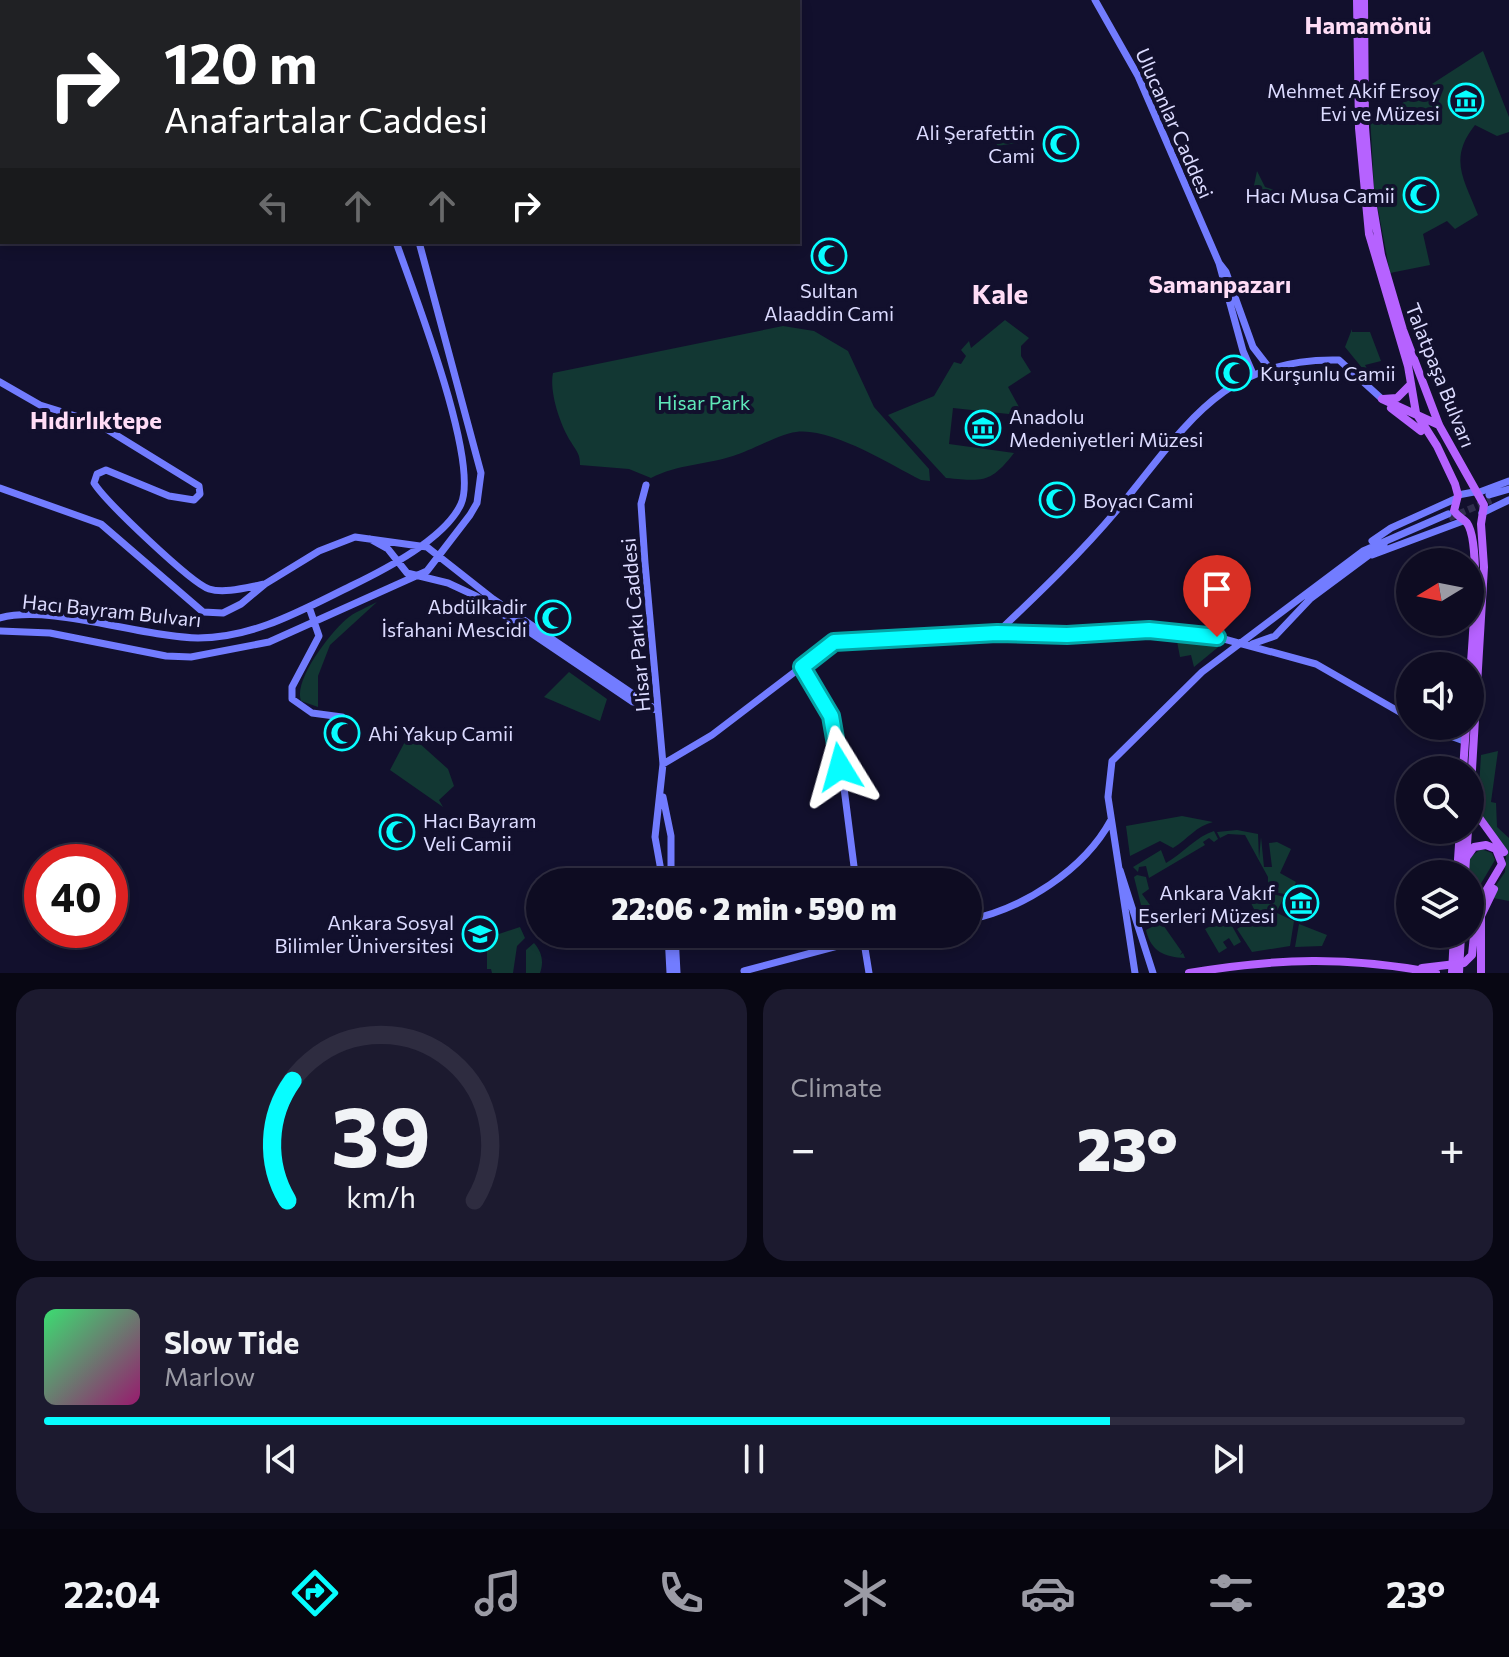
<!DOCTYPE html>
<html lang="en">
<head>
<meta charset="utf-8">
<style>
	:root { --surface:#0e0c22; --page:#1c1a2f; --text:#f1f3f6; --muted:#9b9ba5; --line:#2e2c40; --accent:#07fdff }
	body { margin:0; font-family:Commissioner,sans-serif; background:var(--page); color:var(--text); height:100vh; display:flex; flex-direction:column; font-size:30px; white-space:nowrap }
	* { box-sizing:border-box; margin:0 }
	p { font-size:26px; color:var(--muted) }
	.icon { flex:none; width:44px; height:44px; fill:none; stroke:currentColor; stroke-width:2; stroke-linecap:round; stroke-linejoin:round }
	.map { position:relative; height:973px; overflow:hidden }
	.side { display:flex; flex-direction:column; gap:16px; padding:16px; background:#080713; flex:1 }
	.side>* { flex:none }
	.top-card { position:absolute; left:0px; top:0px; width:800px; height:244px; box-shadow:0 4px 12px #0003,0 0 0 2px var(--line); background:#202124; color:#fff; overflow:hidden }
	.needle { width:52px; rotate:260deg }
	.tools { position:absolute; left:1396px; top:548px; display:grid; gap:16px }
	.tools a { display:grid; place-items:center; width:88px; height:88px; border-radius:50%; background:var(--surface); box-shadow:0 4px 12px #0003,0 0 0 2px var(--line); font-size:40px }
	.speed { position:absolute; left:24px; top:844px; display:flex; gap:16px; font-size:40px; font-weight:700; text-align:center }
	.speed>* { display:grid; place-content:center; width:104px; height:104px; border-radius:50%; background:var(--surface); box-shadow:0 4px 12px #0003,0 0 0 2px var(--line); line-height:1 }
	.speed .limit { border:12px solid #d22; background:#fff; color:#111 }
	.pin { position:absolute; display:grid; place-items:center; width:68px; height:68px; color:#fff; margin:-82px -34px; border-radius:50% 50% 50% 0; rotate:-45deg; box-shadow:0 0 8px #0007 }
	.pin .icon { rotate:45deg }
	.me { position:absolute; width:88px; margin:-44px; rotate:352deg; stroke-linejoin:round; filter:drop-shadow(0 0 6px #0008) }
	.turn { display:flex; align-items:center; gap:28px; height:168px; padding:0 32px; font-size:36px }
	.turn .icon { width:104px; height:104px; stroke-width:2.5 }
	.turn b { display:block; font-size:56px; line-height:68px }
	.lanes { display:flex; align-items:center; height:76px; padding:0 32px; background:#0003; justify-content:center; gap:40px; direction:ltr }
	.lanes .off { opacity:.35 }
	.big { font-size:60px; font-weight:800; line-height:1.1 }
	.side .widget { flex:1; display:flex; flex-direction:column; justify-content:center; gap:12px; min-width:0; padding:0 28px; border-radius:24px; background:var(--page) }
	.side .dial { align-items:center; gap:0 }
	.dial svg { height:208px; overflow:visible; fill:none; stroke:var(--line); stroke-width:7; stroke-linecap:round; text-anchor:middle }
	.dial text { fill:var(--text); stroke:none }
	.song { display:flex; align-items:center; gap:24px }
	.cover { width:96px; height:96px; border-radius:12px; background:linear-gradient(135deg,hsl(140 70% 55%),hsl(320 70% 35%)) }
	.played { height:8px; border-radius:4px; background:linear-gradient(90deg,var(--accent) 75%,var(--line) 75%) }
	.keys { display:flex; justify-content:space-around; direction:ltr }
	.heat { display:flex; justify-content:space-between; align-items:center; font-size:44px; direction:ltr }
	.side .tiles { flex:1; display:grid; gap:16px; grid-template-columns:1fr 1fr }
	.widget:last-child { grid-column:span 2 }
	.trip { position:absolute; left:526px; top:868px; width:456px; height:80px; border-radius:40px; background:var(--surface); box-shadow:0 4px 12px #0003,0 0 0 2px var(--line); font-weight:800; line-height:80px; text-align:center }
	.tab-bar { display:flex; height:128px; justify-content:space-around; align-items:center; background:#06050e; color:var(--muted) }
	.tab-bar .icon { width:56px; height:56px }
	.tab-bar .current { color:var(--accent) }
	.tab-bar b { font-size:36px; color:var(--text) }
	.map>svg:first-child { display:block }
</style>
</head>
<body>
<div class="map">
<svg width="1509" height="973" viewBox="0 0 1509 973">
	<rect width="100%" height="100%" fill="#12102d"/>
	<path fill="#123733" d="M1483,51L1509,117V132L1497,136L1475,125C1448,159 1464,179 1478,215L1455,229L1447,221L1423,234L1430,265L1390,273L1374,188L1370,115L1387,113Z
		M1021,131L1023,142L997,146L995,133Z
		M1257,171L1265,187L1283,193L1278,204L1252,195Z
		M1005,320L1029,338L1021,346V356L1031,372L1008,387L1019,407L1018,415L953,408L949,444L1014,453C990,484 983,481 946,478L888,415L934,396L954,362L961,364L966,356L961,350L969,341L971,348Z
		M783,326L814,331L848,351L874,407L929,469L930,481L921,480C889,464 831,427 796,432C780,434 752,450 733,456C705,465 678,464 651,478L629,469L580,465C580,454 577,452 571,442C560,425 549,391 553,373Z
		M1352,329V332H1370L1381,361L1365,365L1376,385L1345,347Z
		M377,602L330,645L318,676V707L301,701C293,680 332,630 349,617C357,611 368,607 377,602Z
		M1176,636L1222,644L1194,667L1191,655L1180,657Z
		M569,672L607,699L600,721L544,697Z
		M409,734L448,769L454,786L439,800L443,807L390,770Z
		M1498,751L1491,802L1496,803L1497,827L1509,838V901L1488,897L1505,872L1506,856L1477,819L1481,755Z
		M1182,816L1213,822C1196,826 1188,839 1173,848L1160,841L1130,856L1126,826Z
		M1237,830L1258,834L1259,859L1261,837L1264,867H1272L1269,843L1277,842L1291,849L1280,873L1296,882L1290,895L1268,891V877L1245,835L1228,834L1220,838L1217,832Z
		M1214,831L1218,839L1214,842L1209,838L1203,842L1205,845L1149,878L1146,866L1139,867L1138,872L1133,867L1161,850L1166,863C1182,854 1197,836 1214,831Z
		M1481,849L1492,853L1495,860L1470,902L1469,858Z
		M1137,875L1146,877L1149,889L1142,894L1150,905L1142,909L1134,877Z
		M1269,893L1284,897L1277,911L1257,915L1251,903Z
		M1277,913L1294,921L1290,946L1252,952L1237,929L1258,916Z
		M1227,917L1241,942L1234,946L1229,938L1223,942L1227,948L1219,953L1205,929Z
		M1161,922L1182,952L1180,955L1183,953L1185,958C1165,957 1151,952 1146,930Z
		M1299,924L1327,935L1322,946L1295,947Z
		M520,927L525,938L517,946L513,973H492L491,969H487V938Z
		M534,943C542,952 544,962 540,973H526V950Z"/>
	<g fill="none" stroke-linecap="round" stroke-linejoin="round">
		<path stroke="#302e4c" stroke-width="7" stroke-dasharray="7 3.5" stroke-linecap="butt" d="M1449,518L1491,500"/>
		<path stroke="#727cff" stroke-width="7" d="M479,0V2
			M493,0V2
			M1095,0L1138,76L1219,263L1226,272L1253,347L1270,369
			M1219,263L1243,351L1253,374
			M0,382L40,405L95,422L199,486L200,494L194,500L169,496L106,470L97,474L94,483C105,501 191,583 209,589C225,594 248,587 265,584
			M646,485L641,504L645,563L663,764L655,837L663,882
			M0,488L101,524L203,612L223,613L241,604L265,584L319,551L355,537L427,547L493,599L658,711
			M1477,493L1509,481
			M1458,495L1474,492
			M1489,495L1509,489
			M1482,513L1509,500
			M370,539L388,549L407,573L448,583L476,596L633,702L656,710
			M1372,541L1391,528L1455,499
			M1372,555L1463,521
			M309,607L319,636L292,687V699L312,713L342,717
			M0,618C50,604 141,637 198,638C254,638 302,610 351,586C384,570 445,539 461,504C480,461 413,291 396,242
			M0,631L50,633L166,656L191,657L269,642L427,571L470,515L477,503L481,473L419,242
			M997,633C1038,594 1081,553 1117,510C1184,430 1220,357 1339,360L1382,399
			M1252,644L1275,636L1310,599L1384,544
			M802,667L831,716L837,733L856,882
			M1423,726L1464,741
			M663,764L712,735L834,642L875,639L997,633L1067,635L1163,630L1202,633L1316,664L1410,718
			M663,797L671,836V882
			M1120,870L1153,973
			M968,920C1023,909 1084,870 1111,820
			M668,934L670,973
			M675,934L677,973
			M863,936L869,973
			M744,971L864,939L897,934
			M1135,973L1108,797L1112,761L1202,672L1363,551L1448,514"/>
		<path stroke="#b662ff" stroke-width="8" d="M1357,0L1359,128L1369,234L1408,366L1416,413L1437,446L1455,484L1458,495L1454,511C1458,517 1464,519 1467,523C1482,544 1472,647 1470,675
			M1364,0L1365,127L1370,189L1381,255L1403,330L1439,425L1484,505L1481,524L1484,567L1470,803
			M1382,399L1439,425
			M1383,399L1397,398L1411,384
			M1391,408L1421,431
			M1463,770L1466,726
			M1470,805L1504,852
			M1457,874L1460,830
			M1465,874L1468,830
			M1422,968L1464,963L1472,955L1477,906L1502,864L1496,849L1486,845L1474,847L1466,858
			M1189,973C1279,958 1346,956 1436,973
			M1481,973V916L1494,889"/>
		<path stroke="#b662ff" stroke-width="8" d="M1452,973L1454,934
			M1459,973L1461,934"/>
	</g>
	<g fill="none" stroke-linecap="round" stroke-linejoin="round">
		<g stroke="#05a4a6" stroke-width="20">
			<path id="route" d="M840,767L831,716L802,667L834,642L997,633L1067,635L1149,630L1217,637"/>
		</g>
		<use href="#route" stroke="#07fdff" stroke-width="14"/>
	</g>
	<defs>
		<g id="museum-ring" transform="scale(1.8)"><circle r="9.5" fill="#12102d" stroke="#07fdff" stroke-width="1.5"/><path d="M0-6L6-3V-2H-6V-3ZM-5-1h2V3h-2ZM-1-1h2V3h-2ZM3-1h2V3H3ZM-6 4H6V6H-6Z" fill="#07fdff"/></g>
		<g id="mosque-ring" transform="scale(1.8)"><circle r="9.5" fill="#12102d" stroke="#07fdff" stroke-width="1.5"/><path d="M3.5-4.9A6 6 0 1 0 3.5 4.9A5 5 0 1 1 3.5-4.9Z" fill="#07fdff"/></g>
		<g id="university-ring" transform="scale(1.8)"><circle r="9.5" fill="#12102d" stroke="#07fdff" stroke-width="1.5"/><path d="M0-5L7-2L0 1L-7-2ZM-4 1L0 2.5L4 1V4Q0 6-4 4Z" fill="#07fdff"/></g>
	</defs>
	<g fill-rule="evenodd">
		<use href="#museum-ring" x="1466" y="101"/>
		<use href="#mosque-ring" x="1061" y="144"/>
		<use href="#mosque-ring" x="1421" y="195"/>
		<use href="#mosque-ring" x="829" y="256"/>
		<use href="#mosque-ring" x="1234" y="373"/>
		<use href="#museum-ring" x="983" y="428"/>
		<use href="#mosque-ring" x="1057" y="500"/>
		<use href="#mosque-ring" x="553" y="618"/>
		<use href="#mosque-ring" x="342" y="733"/>
		<use href="#mosque-ring" x="397" y="832"/>
		<use href="#museum-ring" x="1301" y="903"/>
		<use href="#university-ring" x="480" y="934"/>
	</g>
	<g text-anchor="middle" dominant-baseline="central" stroke-width="8" stroke-linejoin="round" paint-order="stroke">
		<g font-size="20" fill="#dcdbff" stroke="#12102d" text-anchor="end">
			<text x="1440" y="90">Mehmet Akif Ersoy<tspan x="1440" dy="23">Evi ve Müzesi</tspan></text>
			<text x="1035" y="132">Ali Şerafettin<tspan x="1035" dy="23">Cami</tspan></text>
			<text x="1395" y="195">Hacı Musa Camii</text>
			<text x="829" y="290" text-anchor="middle">Sultan<tspan x="829" dy="23">Alaaddin Cami</tspan></text>
			<text x="1260" y="373" text-anchor="start">Kurşunlu Camii</text>
			<text x="1009" y="416" text-anchor="start">Anadolu<tspan x="1009" dy="23">Medeniyetleri Müzesi</tspan></text>
			<text x="1083" y="500" text-anchor="start">Boyacı Cami</text>
			<text x="527" y="606">Abdülkadir<tspan x="527" dy="23">İsfahani Mescidi</tspan></text>
			<text x="368" y="733" text-anchor="start">Ahi Yakup Camii</text>
			<text x="423" y="820" text-anchor="start">Hacı Bayram<tspan x="423" dy="23">Veli Camii</tspan></text>
			<text x="1275" y="892">Ankara Vakıf<tspan x="1275" dy="23">Eserleri Müzesi</tspan></text>
			<text x="454" y="922">Ankara Sosyal<tspan x="454" dy="23">Bilimler Üniversitesi</tspan></text>
		</g>
		<g font-size="20" fill="#dcdbff" stroke="#12102d">
			<text transform="translate(1175 123) rotate(66)">Ulucanlar Caddesi</text>
			<text transform="translate(1441 375) rotate(68)">Talatpaşa Bulvarı</text>
			<text transform="translate(112 610) rotate(6)">Hacı Bayram Bulvarı</text>
			<text transform="translate(635 625) rotate(-95)">Hisar Parkı Caddesi</text>
		</g>
		<g font-size="20" fill="#5fe8b9" stroke="#12102d">
			<text x="704" y="402">Hisar Park</text>
		</g>
		<g font-size="24" font-weight="bold" fill="#ffddf6" stroke="#12102d">
			<text x="1368" y="24">Hamamönü</text>
			<text x="1220" y="283">Samanpazarı</text>
			<text x="96" y="419">Hıdırlıktepe</text>
		</g>
		<g font-size="28" font-weight="bold" fill="#ffddf6" stroke="#12102d">
			<text x="1000" y="293">Kale</text>
		</g>
	</g>
</svg>
<div class="tools">
<a><svg class="needle" viewBox="-14 -14 28 28"><path d="M0-13l5 13h-10z" fill="#e53935"/><path d="M0 13l5-13h-10z" fill="#9b9ba5"/></svg></a>
<a><svg class="icon" aria-label="sound" viewBox="0 0 24 24"><path d="M4 9h4l5-4v14l-5-4H4zM17 9q2 3 0 6"/></svg></a>
<a><svg class="icon" aria-label="search" viewBox="0 0 24 24"><circle cx="10" cy="10" r="6"/><path d="M15 15l6 6"/></svg></a>
<a><svg class="icon" aria-label="layers" viewBox="0 0 24 24"><path d="M12 4l9 5-9 5-9-5zM3 14l9 5 9-5"/></svg></a>
</div>
<div class="speed"><div class="limit">40</div></div>
<div class="pin" style="left:1217px;top:637px;background:#d93025"><svg class="icon" aria-label="arrive" viewBox="0 0 24 24"><path d="M6 21V4h12l-3 4 3 4H6"/></svg></div>
<svg class="me" style="left:840px;top:767px" viewBox="-20 -20 40 40"><path d="M0-17L14 15 0 8-14 15z" fill="#07fdff" stroke="#fff" stroke-width="4"/></svg>
<div class="trip">22:06 · 2 min · 590 m</div>
<div class="top-card">
<div class="turn"><svg class="icon" aria-label="right" viewBox="0 0 24 24"><path d="M7 20v-9h11M14 6l5 5-5 5"/></svg><div><b>120 m</b>Anafartalar Caddesi</div></div>
<div class="lanes"><svg class="icon off" aria-label="left" viewBox="0 0 24 24"><path d="M17 20v-9H6M10 6l-5 5 5 5"/></svg><svg class="icon off" aria-label="ahead" viewBox="0 0 24 24"><path d="M12 20V5M6 11l6-6 6 6"/></svg><svg class="icon off" aria-label="ahead" viewBox="0 0 24 24"><path d="M12 20V5M6 11l6-6 6 6"/></svg><svg class="icon" aria-label="right" viewBox="0 0 24 24"><path d="M7 20v-9h11M14 6l5 5-5 5"/></svg></div>
</div>
</div>
<section class="side">
<div class="tiles">
<div class="widget dial"><svg viewBox="0 0 100 80">
<path d="M14 69A42 42 0 1 1 86 69"/>
<path d="M14 69A42 42 0 0 1 16 23" stroke="#07fdff"/>
<text x="50" y="56" font-size="32" font-weight="700">39</text>
<text x="50" y="72" font-size="11">km/h</text>
</svg></div>
<div class="widget"><p>Climate</p>
<div class="heat"><a>−</a><b class="big">23°</b><a>+</a></div>
</div>
<div class="widget">
<div class="song"><i class="cover"></i><div><b>Slow Tide</b><p>Marlow</p></div></div>
<div class="played"></div>
<div class="keys"><svg class="icon" aria-label="previous" viewBox="0 0 24 24"><path d="M18 5L8 12l10 7zM5 5v14"/></svg><svg class="icon" aria-label="pause" viewBox="0 0 24 24"><path d="M8 5v14M16 5v14"/></svg><svg class="icon" aria-label="next" viewBox="0 0 24 24"><path d="M6 5l10 7-10 7zM19 5v14"/></svg></div>
</div>
</div>
</section>
<nav class="tab-bar">
<b>22:04</b>
<svg class="icon current" aria-label="directions" viewBox="0 0 24 24"><path d="M12 3l9 9-9 9-9-9zM9 14v-3h6M13 9l2 2-2 2"/></svg>
<svg class="icon" aria-label="music" viewBox="0 0 24 24"><path d="M9 18V5l10-2v13"/><circle cx="6" cy="18" r="3"/><circle cx="16" cy="16" r="3"/></svg>
<svg class="icon" aria-label="phone" viewBox="0 0 24 24"><path d="M5 4h4l2 5-3 2q2 4 5 5l2-3 5 2v4C11 20 4 13 5 4z"/></svg>
<svg class="icon" aria-label="climate" viewBox="0 0 24 24"><path d="M12 3v18M4 7l16 10M4 17L20 7"/></svg>
<svg class="icon" aria-label="car" viewBox="0 0 24 24"><path d="M5 17H2v-5l4-1 3-4h7l3 4 3 1v5h-3M9 17h6M6 11h13"/><circle cx="7" cy="17" r="2"/><circle cx="17" cy="17" r="2"/></svg>
<svg class="icon" aria-label="filters" viewBox="0 0 24 24"><path d="M4 7h16M4 17h16"/><circle cx="9" cy="7" r="2"/><circle cx="15" cy="17" r="2"/></svg>
<b>23°</b>
</nav>
</body>
</html>
